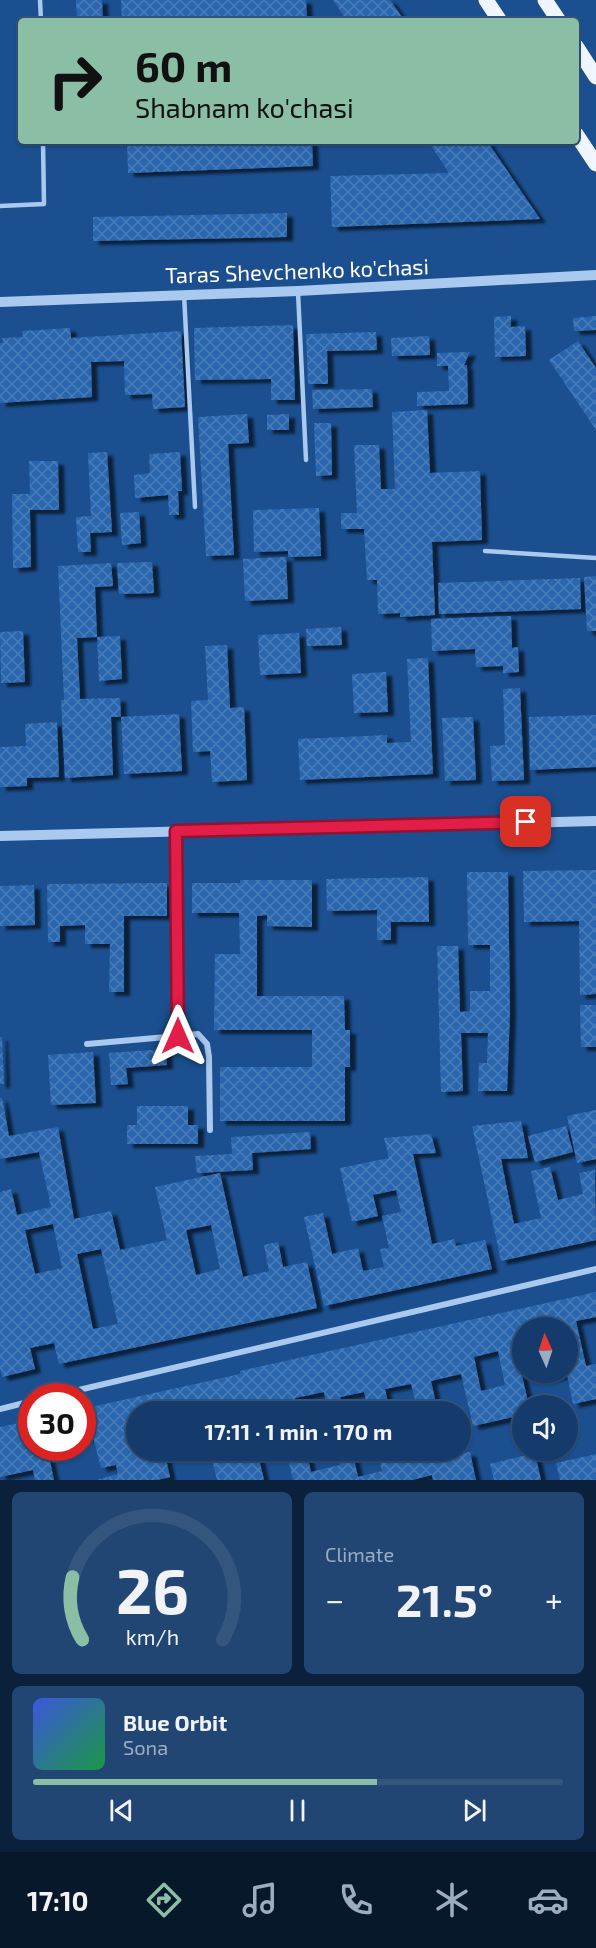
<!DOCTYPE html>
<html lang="en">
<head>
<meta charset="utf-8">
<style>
	:root { --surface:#143b6b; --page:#214673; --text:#f1f3f6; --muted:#9dadc1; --line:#33557e; --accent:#8abfa5 }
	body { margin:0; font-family:"Exo 2",sans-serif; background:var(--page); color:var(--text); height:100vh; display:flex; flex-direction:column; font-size:22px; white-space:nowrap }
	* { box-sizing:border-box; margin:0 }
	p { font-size:20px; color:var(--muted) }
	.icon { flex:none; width:33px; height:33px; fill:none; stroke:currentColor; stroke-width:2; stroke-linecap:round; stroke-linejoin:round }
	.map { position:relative; height:1480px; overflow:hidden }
	.sheet { display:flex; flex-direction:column; gap:12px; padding:12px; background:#0b203b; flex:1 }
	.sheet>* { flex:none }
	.top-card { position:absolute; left:18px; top:18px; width:561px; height:126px; border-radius:6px; box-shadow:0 2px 4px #0004,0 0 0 2px var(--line); background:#8abfa5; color:#111; overflow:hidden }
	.needle { width:39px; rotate:357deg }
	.fabs { position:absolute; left:512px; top:1317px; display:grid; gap:12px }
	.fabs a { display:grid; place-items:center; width:66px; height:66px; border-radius:50%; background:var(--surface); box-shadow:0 2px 4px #0004,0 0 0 2px var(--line); font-size:30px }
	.speed { position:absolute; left:18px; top:1383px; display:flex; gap:12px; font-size:30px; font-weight:700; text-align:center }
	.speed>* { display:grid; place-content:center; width:78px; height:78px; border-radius:50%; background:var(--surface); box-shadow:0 2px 4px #0004,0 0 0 2px var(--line); line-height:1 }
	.speed .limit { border:9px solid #d22; background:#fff; color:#111 }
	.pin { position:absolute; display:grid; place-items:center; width:51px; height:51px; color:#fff; margin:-26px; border-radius:12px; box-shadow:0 3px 9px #0006 }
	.me { position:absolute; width:66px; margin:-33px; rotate:0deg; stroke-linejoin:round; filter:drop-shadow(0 0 4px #0008) }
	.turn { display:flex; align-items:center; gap:21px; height:126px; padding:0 18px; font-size:27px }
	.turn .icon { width:78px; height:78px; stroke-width:2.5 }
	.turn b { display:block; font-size:42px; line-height:51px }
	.big { font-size:45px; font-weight:700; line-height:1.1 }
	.sheet .card { flex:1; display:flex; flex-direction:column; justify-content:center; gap:9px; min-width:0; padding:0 21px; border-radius:9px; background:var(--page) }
	.sheet .dial { align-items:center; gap:0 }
	.dial svg { height:156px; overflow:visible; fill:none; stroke:var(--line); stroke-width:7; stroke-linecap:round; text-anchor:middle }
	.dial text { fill:var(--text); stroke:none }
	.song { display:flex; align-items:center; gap:18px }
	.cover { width:72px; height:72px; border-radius:9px; background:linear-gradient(135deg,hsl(230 70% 55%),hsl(140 70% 35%)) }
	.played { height:6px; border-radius:3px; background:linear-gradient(90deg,var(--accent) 65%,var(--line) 65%) }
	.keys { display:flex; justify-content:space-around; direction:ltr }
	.heat { display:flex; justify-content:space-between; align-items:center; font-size:33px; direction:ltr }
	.sheet .tiles { flex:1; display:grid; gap:12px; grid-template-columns:1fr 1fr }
	.card:last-child { grid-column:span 2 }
	.trip { position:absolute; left:126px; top:1401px; width:345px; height:60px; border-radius:30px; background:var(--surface); box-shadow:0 2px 4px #0004,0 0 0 2px var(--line); font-weight:700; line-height:60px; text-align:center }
	.tabs { display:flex; height:96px; justify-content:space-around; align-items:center; background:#08182b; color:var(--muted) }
	.tabs .icon { width:42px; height:42px }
	.tabs .current { color:var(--accent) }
	.tabs b { font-size:27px; color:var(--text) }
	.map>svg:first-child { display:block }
</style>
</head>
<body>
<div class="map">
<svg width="596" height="1480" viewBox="0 0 596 1480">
	<defs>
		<pattern id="building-cross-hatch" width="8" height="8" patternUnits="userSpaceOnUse" patternTransform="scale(1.5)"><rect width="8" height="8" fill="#2a66ad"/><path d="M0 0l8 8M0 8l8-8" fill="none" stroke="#4a7db9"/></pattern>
		<filter id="shadow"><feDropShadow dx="6" dy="4" stdDeviation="1.5" flood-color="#0009"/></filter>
	</defs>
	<rect width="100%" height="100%" fill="#1b4f8f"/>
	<path fill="url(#building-cross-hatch)" fill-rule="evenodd" filter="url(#shadow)" d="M76,0H102L103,21H77Z
		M121,0H306L307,21H122Z
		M333,0H390L405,21H347Z
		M127,141H312L313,166L128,173Z
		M428,141H487L540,219L332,227L330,176L449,173Z
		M287,213V237L93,241V217Z
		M511,316V327L525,326L526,356L495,357L494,317Z
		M596,316V330L574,331L573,318Z
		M293,325L295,400H271V379L195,380L194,328Z
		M70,328L71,338L181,331L185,407L153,409L152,394L125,395L124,361L91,362L92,397L0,403V343H3L2,338L23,337L22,331Z
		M376,332L377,350L327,351L328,384H308L306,334Z
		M429,336L430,355L392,356L391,338Z
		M578,341L596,368V430L549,360Z
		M470,352L464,365H467L468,404L417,406V392L449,391L448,366H437V353Z
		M372,389L373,407L313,409L312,390Z
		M427,410L430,473L480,471L482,540L432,542L435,615L400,617V613L378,614L377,580H367L364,529H341V513H357L354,445H379L381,489H395L392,412Z
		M247,414L249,443L228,444L234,555L206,556L198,417Z
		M289,414V430H267V415Z
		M314,423H331L332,475L316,476Z
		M107,452L112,532L90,533L91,552H78L76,517L91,516L88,453Z
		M180,452L182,491H178L179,515H169L168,495L135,498L134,475L150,473L149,454Z
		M29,461H58L59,510H30L31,567L13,568L12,494H30Z
		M319,508L321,556L288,557V551L254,552L253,510Z
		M139,512L141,543L122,545L120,513Z
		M286,557L288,599L245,601L243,559Z
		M152,562L154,593L119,594L117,563Z
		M111,563L113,586L95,587L97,637L77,638L80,699L120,698L121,717H111L113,775L65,778L61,700H64L58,566Z
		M596,576V631H587L584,577Z
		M580,578L581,609L439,614L438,583Z
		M511,616L512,648L518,647L519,672L503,673V666L476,667L475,649L432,651L431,619Z
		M341,627L342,645L307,646L306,629Z
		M23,631L25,682L1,683L0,632Z
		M299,633L301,673L260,675L258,635Z
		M120,636L122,679L99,681L97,637Z
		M227,645L230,708L244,707L247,780L212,782L210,751L193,752L191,701L208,700L205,646Z
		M428,658L433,774L300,780L298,739L387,735V743L411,742L407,659Z
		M386,672L388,712L354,713L352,674Z
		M520,688L524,780L492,781L490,746L505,745L503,689Z
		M179,714L182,771L124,774L121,717Z
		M596,715V767L530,770L529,717Z
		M473,717L476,780L445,781L442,718Z
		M57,722L59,777L27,778V786L0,787V747L26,746L25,724Z
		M596,870V994L580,995L579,921L524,922L523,871Z
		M467,872H508L510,1012L507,1091H478L479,1063H487L488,1033H461L463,1091L441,1092L437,946H458L460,1012L470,1011V991H490V945H468Z
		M428,877L429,922H391V940H377V910L327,911L326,879Z
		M240,880H312V927L267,926V915L257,916V996H344L345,1030H350V1067H345V1121H220V1067H312V1030H214L215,954H240L239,913H192V883H240Z
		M167,883V916H124V992H109L110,944H85V925L60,926V942H48L47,884Z
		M34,885L35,925L0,926V886Z
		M580,1005H596V1047H581Z
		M0,1037H2L4,1084H0Z
		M166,1049L167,1065L126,1068L128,1084L111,1085L109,1053Z
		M93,1052L96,1103L51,1105L48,1055Z
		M0,1098H2L9,1136L58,1127L74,1219L111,1211L120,1250L167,1240L155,1187L220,1173L243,1277L269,1271L264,1245L278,1242L283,1267L307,1262L317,1308L59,1364L54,1343L30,1348L35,1369L2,1377L0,1368V1192L11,1189L17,1215L51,1207L39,1152L0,1159ZM53,1224L62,1268L35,1274L25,1230ZM211,1225L220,1269L196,1275L186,1230ZM101,1249L118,1324L93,1329L77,1254Z
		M137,1106H188V1125H198V1144H127V1125H137Z
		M596,1110V1159L577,1163L567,1116Z
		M521,1121L528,1158L501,1159L514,1224L541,1218L531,1171L550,1167L558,1200L583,1194L579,1173L595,1170L596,1240L501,1261L472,1126Z
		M566,1126L573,1152L535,1162L528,1136Z
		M310,1132L311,1149L252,1153L253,1170L197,1173L195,1156L232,1154L231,1137Z
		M431,1134L436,1153L413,1154L432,1244L454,1239L456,1246L485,1240L492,1269L324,1306L304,1217L323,1213L332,1254L358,1248L363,1271L384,1267L380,1249L389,1248L382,1216L401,1212L396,1190L373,1195L378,1216L352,1222L340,1168L389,1158L384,1138Z
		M596,1292V1317L576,1321L586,1366L596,1364V1399L573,1404L567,1374L549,1378L548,1372H567V1328H522V1339L514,1341L529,1406H522V1415L473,1426L461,1374L431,1381L438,1412H418L411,1384L385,1389L390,1412H369L364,1392L340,1397L344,1412H328L324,1392L295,1398L298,1412H234L233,1406L209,1412H136V1450H164L170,1477L157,1480H97L118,1474L116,1465L101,1468L93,1437L82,1439V1409L240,1374V1371ZM498,1351L505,1385L481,1391L474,1357Z
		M32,1420V1448H47L54,1480H35L33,1470L0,1477V1427Z
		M232,1450H257L264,1480H217L211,1455Z
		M286,1450H306L311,1472L340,1465L337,1450H352L358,1477L382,1471L377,1450H447L448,1457L470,1452L476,1480H433L432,1475L412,1480H293Z
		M535,1453L541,1480H494L490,1464Z
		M596,1454V1480H560L556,1463Z"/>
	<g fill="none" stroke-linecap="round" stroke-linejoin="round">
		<path stroke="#a9c9ee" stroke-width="4.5" d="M40,0L41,21
			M0,206L44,204L43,141
			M298,292L306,460
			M184,294L195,507
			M485,551L596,558"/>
		<path stroke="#a9c9ee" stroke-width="6" d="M176,831L178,1036L198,1034L207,1044L209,1057L210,1130
			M87,1044L178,1036
			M53,1396L596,1269
			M0,1409L32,1401"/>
		<path stroke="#a9c9ee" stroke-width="10" d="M0,302L298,291L596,275
			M0,836L596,821"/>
		<path stroke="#f0f6ff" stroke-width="15" d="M486,0L500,21
			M545,0L559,21
			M576,46L596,77
			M576,134L596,164"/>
	</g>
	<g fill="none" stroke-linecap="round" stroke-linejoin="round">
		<g stroke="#92132f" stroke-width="15">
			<path id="route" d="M178,1036L176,831L526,822"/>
		</g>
		<use href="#route" stroke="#e11d48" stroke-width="10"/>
	</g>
	<g text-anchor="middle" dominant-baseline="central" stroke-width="6" stroke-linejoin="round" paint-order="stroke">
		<g font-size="22" fill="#fff" stroke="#1b4f8f">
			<text transform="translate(297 270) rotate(-2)">Taras Shevchenko ko'chasi</text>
		</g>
	</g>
</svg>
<div class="fabs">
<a><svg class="needle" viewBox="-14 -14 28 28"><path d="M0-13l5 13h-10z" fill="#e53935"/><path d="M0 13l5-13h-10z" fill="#9dadc1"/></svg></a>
<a><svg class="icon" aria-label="sound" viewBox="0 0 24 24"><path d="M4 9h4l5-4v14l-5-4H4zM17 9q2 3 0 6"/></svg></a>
</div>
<div class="speed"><div class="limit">30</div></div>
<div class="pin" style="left:526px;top:822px;background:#d93025"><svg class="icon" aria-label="arrive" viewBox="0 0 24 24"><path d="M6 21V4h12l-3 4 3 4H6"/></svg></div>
<svg class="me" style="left:178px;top:1036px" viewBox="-20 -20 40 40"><path d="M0-17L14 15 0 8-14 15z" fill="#e11d48" stroke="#fff" stroke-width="4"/></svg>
<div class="trip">17:11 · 1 min · 170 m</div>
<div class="top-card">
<div class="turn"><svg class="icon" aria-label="right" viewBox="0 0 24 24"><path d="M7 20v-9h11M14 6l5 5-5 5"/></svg><div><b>60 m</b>Shabnam ko'chasi</div></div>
</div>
</div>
<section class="sheet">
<div class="tiles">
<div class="card dial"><svg viewBox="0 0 100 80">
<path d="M14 69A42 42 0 1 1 86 69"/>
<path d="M14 69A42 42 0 0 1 9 37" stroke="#8abfa5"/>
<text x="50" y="56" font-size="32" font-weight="700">26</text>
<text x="50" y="72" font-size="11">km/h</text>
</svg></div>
<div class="card"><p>Climate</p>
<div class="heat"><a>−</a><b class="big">21.5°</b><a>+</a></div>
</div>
<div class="card">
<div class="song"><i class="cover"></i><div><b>Blue Orbit</b><p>Sona</p></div></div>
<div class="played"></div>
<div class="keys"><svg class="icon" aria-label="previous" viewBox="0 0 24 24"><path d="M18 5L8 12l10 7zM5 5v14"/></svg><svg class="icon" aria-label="pause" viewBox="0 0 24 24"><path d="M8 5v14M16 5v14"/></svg><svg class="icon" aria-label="next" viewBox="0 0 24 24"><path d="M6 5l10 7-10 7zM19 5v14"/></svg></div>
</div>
</div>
</section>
<nav class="tabs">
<b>17:10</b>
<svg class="icon current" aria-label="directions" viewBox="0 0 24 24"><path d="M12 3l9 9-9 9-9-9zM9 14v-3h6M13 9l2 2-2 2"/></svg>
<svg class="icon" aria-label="music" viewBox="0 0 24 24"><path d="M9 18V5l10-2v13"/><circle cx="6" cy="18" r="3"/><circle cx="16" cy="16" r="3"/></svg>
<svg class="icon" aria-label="phone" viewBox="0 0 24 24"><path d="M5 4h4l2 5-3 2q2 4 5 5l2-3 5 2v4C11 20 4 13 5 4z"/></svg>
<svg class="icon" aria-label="climate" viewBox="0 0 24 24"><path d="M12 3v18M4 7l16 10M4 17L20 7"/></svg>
<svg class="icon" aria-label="car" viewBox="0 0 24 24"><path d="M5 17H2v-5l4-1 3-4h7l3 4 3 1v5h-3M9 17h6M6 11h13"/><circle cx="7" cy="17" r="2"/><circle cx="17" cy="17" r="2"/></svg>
</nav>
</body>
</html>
